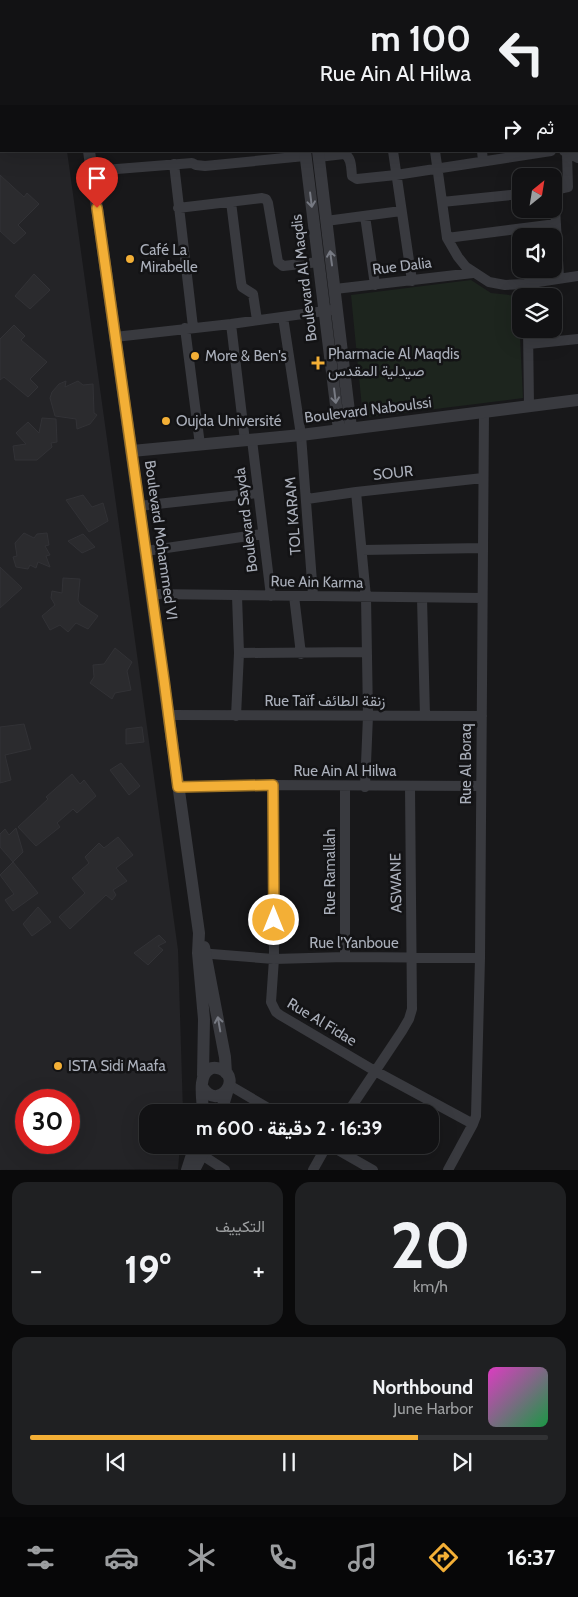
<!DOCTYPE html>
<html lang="ar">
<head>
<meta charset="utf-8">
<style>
	:root { --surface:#121214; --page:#1f2022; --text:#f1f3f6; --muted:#9c9ea0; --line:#313234; --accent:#f3af36 }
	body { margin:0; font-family:Cabin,Vazirmatn,sans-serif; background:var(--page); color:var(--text); direction:rtl; height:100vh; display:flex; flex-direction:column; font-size:19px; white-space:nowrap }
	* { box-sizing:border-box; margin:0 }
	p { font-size:16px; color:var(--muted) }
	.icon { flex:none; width:28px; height:28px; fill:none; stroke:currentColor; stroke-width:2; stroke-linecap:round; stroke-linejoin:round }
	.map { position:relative; height:1170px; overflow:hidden; direction:ltr }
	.side { display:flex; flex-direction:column; gap:12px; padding:12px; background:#0a0a0b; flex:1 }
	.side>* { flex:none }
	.top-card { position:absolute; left:0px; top:0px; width:579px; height:152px; box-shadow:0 5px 20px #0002,0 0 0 1px var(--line); direction:rtl; background:#121214; color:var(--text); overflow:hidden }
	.needle { width:32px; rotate:30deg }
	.buttons { position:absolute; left:512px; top:168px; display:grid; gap:10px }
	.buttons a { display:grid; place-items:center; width:50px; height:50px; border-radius:10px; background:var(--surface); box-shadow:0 5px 20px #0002,0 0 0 1px var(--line); font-size:25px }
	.speed { position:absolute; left:15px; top:1089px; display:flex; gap:10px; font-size:25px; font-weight:700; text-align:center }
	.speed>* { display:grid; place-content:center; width:65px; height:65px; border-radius:50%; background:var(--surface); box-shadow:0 5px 20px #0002,0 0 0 1px var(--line); line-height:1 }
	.speed .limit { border:8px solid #d22; background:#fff; color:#111 }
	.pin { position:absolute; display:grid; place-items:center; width:42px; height:42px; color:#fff; margin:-51px -21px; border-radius:50% 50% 50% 0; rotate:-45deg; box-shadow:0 0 5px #0007 }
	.pin .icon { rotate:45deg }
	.me { position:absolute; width:55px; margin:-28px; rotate:0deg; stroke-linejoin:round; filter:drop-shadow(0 0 4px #0008) }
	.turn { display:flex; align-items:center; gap:18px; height:105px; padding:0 25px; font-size:22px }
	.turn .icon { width:65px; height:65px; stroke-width:2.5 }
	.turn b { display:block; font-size:35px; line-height:42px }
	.then { display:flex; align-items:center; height:48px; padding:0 25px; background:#0003; gap:10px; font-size:19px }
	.big { font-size:38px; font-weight:700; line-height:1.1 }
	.side .tile { flex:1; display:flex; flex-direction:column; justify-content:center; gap:8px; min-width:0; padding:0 18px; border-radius:15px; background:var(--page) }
	.side .dial { align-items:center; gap:0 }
	.dial b { font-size:65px; line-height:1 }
	.song { display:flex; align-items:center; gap:15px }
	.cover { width:60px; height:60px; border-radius:8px; background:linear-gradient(135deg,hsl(310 70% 55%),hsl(140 70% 35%)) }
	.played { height:5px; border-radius:2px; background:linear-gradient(90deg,var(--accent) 75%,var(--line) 75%) }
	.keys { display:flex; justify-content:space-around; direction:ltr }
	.heat { display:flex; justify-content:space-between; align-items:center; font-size:28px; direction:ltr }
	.side .tiles { flex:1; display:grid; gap:12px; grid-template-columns:1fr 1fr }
	.tile:last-child { grid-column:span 2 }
	.trip { position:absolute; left:139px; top:1104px; width:300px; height:50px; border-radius:15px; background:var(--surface); box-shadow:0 5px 20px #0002,0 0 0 1px var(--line); font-weight:700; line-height:50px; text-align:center; direction:rtl }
	.dock { display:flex; height:80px; justify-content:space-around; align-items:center; background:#070708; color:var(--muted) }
	.dock .icon { width:35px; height:35px }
	.dock .selected { color:var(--accent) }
	.dock b { font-size:22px; color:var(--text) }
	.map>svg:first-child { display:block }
</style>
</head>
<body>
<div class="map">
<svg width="578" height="1170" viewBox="0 0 578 1170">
	<rect width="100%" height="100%" fill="#18181a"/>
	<path fill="#242427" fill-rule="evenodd" d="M0,0H46L47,1H1V151H67L178,950L183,1112H148V1145H180L178,1169L0,1170ZM26,1100H69V1142H26Z"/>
	<path fill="#1d251e" d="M471,280L491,293L518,296L523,398L363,418L351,295Z"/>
	<path fill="#2b2b2e" stroke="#323236" d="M0,175L24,197L27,193L39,204L18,225L26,233L14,244L0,231Z
		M34,274L50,290L30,309L15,296Z
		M14,325L25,336L21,340L47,362L30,379L38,387L28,397L4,377L0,380V339Z
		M66,381L65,387L78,381L83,385L93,384L94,413L97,415L90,424L77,429L76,419L55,416L50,398L52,392L59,384Z
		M42,418L56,419L57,442L51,443L52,447L37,460H15L13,446L26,444L16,433L28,422L39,433Z
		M83,495L92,507L103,503L108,521L89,532L66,500Z
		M24,533L34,538L37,534L47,533L49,545L45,546L50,555L46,556L50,567L38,562L36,568L30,565L28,569L16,567L13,557L17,556L15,543Z
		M83,534L95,547L82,553L68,541Z
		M0,567L22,588L0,608Z
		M63,578L80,579L78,600L80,604L98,616L88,629L76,623L68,632L60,625L50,630L42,616L55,605L51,598L52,591L62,593Z
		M115,648L132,662L127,671L131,690L115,693L112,699L90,683L94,677L93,665L104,664Z
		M24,724L31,749L5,755L11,780L0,783V727Z
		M142,727L144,742L126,744V729Z
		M121,763L140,786L129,795L110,770Z
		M72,774L80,784L84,780L96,796L77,813L73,809L57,823L60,827L36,846L18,827L48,799L46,797Z
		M16,828L23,852L13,862L0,847V834L5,829L9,835Z
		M118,837L133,855L116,868L127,881L113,890L116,895L112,900L106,895L70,929L59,917L85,893L72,878L89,863L85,857L99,843L104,848Z
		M13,862L38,893L13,911L5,900L14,894L0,875Z
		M38,907L51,922L32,936L23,924Z
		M159,935L166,942L158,946L163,950L148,965L134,953Z"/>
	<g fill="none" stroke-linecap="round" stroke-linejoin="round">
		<path stroke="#393a3f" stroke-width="10" d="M177,0L180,1
			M333,0L334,1
			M417,0V1
			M503,0V1
			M533,0V1
			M575,0V1
			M159,1L160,0
			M462,1L471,0
			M578,23V28
			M393,151L412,281
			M435,151L447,238L458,257L466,267L489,282L505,285L525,284L578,276
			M482,151L483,161
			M564,151L578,158
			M318,157L344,154C352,157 351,168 352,176L357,179L396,175L551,151
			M174,164L193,327
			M92,171L192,163L196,165L205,166L305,156
			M554,190L559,278
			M554,190L568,187L567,154
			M231,202L241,282L242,287L253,294L257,320
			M442,202L521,194
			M178,208L262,198L266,199L268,203L278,262L283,266L319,262
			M365,216L375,285
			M326,221L401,211
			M447,238L556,224
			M335,289L473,273
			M283,317L301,435L313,595
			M231,324L245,441
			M185,328L200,445
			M528,329L529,406
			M115,337L231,324L332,310
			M529,344L578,339
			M252,440L271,596
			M356,492L366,597L368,716L365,787
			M307,499L356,492L483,478
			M139,506L257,493
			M362,550L483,548
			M146,551L262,534
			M152,594L482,598
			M294,596L301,654
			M422,598L425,716
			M239,653L367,652
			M169,715L482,716
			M236,716L239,653L237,596
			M273,785L274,959L271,1002L276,1012L280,1015L375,1071L473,1124
			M178,787L273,785L481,786
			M199,953L274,959L345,957L480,958
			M345,957V786
			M229,1085L275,1112
			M348,1112L402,1031L409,1019L412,1009L410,786
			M329,1145L373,1170
			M202,1155L225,1170
			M313,1170L327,1145
			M448,1170L473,1124L476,1116L480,958L484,412"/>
		<path stroke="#393a3f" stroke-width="12" d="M68,0V1
			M285,0V1
			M300,0V1
			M89,151L199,933L198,953L204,1019L203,1075
			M305,151L339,430
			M318,151L351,428
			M132,451L301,435L578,400
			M204,947L225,1057L226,1073
			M203,1088C218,1111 243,1079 221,1069C218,1068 213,1067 210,1069C197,1075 203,1101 203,1112
			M221,1112L228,1089
			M187,1170L195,1145
			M194,1170L207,1145"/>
	</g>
	<defs><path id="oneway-shaft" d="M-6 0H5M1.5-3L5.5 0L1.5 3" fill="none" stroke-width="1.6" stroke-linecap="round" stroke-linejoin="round" transform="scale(1.25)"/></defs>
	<g stroke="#777a83">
		<use href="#oneway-shaft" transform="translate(311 200) rotate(83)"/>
		<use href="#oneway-shaft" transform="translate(331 258) rotate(-98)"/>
		<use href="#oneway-shaft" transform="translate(335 396) rotate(83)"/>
		<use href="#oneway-shaft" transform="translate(219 1024) rotate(-100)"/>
	</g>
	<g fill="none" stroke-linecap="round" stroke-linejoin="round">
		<g stroke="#9e7223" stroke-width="12">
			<path id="route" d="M97,208L164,680L178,787L273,785L274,920"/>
		</g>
		<use href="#route" stroke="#f3af36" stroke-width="9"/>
	</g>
	<g fill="#f3af36" stroke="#131315" stroke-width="2">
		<circle cx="130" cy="259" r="5"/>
		<circle cx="195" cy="356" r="5"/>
		<path d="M315.5 355.5h5v5h5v5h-5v5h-5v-5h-5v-5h5z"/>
		<circle cx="166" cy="421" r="5"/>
		<circle cx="58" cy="1066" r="5"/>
	</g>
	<g text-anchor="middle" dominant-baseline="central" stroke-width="5" stroke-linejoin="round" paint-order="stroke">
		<g font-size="15" fill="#aaafba" stroke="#131315" text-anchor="start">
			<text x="140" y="250">Café La<tspan x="140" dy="17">Mirabelle</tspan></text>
			<text x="328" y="354">Pharmacie Al Maqdis<tspan x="328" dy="17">صيدلية المقدس</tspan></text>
			<text x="205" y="356">More &amp; Ben's</text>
			<text x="176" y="421">Oujda Université</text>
			<text x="68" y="1066">ISTA Sidi Maafa</text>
		</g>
		<g font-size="15" fill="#aaafba" stroke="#131315">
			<text transform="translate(402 266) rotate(-7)">Rue Dalia</text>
			<text transform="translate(304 278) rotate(-97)">Boulevard Al Maqdis</text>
			<text transform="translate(368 410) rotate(-7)">Boulevard Naboulssi</text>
			<text transform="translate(393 473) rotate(-6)">SOUR</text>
			<text transform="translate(293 516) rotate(-94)">TOL KARAM</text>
			<text transform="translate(246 520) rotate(-97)">Boulevard Sayda</text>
			<text transform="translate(161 540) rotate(82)">Boulevard Mohammed VI</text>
			<text transform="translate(317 582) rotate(1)">Rue Ain Karma</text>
			<text x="325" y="701">Rue Taïf زنقة الطائف</text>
			<text transform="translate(466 764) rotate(-90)">Rue Al Boraq</text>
			<text x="345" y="771">Rue Ain Al Hilwa</text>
			<text transform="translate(330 872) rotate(-90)">Rue Ramallah</text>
			<text transform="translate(396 883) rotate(-91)">ASWANE</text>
			<text x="354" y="943">Rue l’Yanboue</text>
			<text transform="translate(322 1022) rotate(31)">Rue Al Fidae</text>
		</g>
	</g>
</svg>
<div class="buttons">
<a><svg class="needle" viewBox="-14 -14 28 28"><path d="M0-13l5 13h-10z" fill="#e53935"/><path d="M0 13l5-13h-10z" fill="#9c9ea0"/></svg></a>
<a><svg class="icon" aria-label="sound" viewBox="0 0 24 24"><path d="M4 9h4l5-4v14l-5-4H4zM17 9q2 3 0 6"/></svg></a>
<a><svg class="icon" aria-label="layers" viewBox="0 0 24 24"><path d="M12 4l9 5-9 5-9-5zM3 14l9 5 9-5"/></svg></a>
</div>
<div class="speed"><div class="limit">30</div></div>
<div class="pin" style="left:97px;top:208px;background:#d93025"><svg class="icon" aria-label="arrive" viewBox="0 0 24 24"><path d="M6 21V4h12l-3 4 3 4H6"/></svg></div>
<svg class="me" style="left:274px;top:920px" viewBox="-20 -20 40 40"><circle r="17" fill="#f3af36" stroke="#fff" stroke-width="3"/><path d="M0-11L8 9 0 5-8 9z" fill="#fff"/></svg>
<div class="trip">16:39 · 2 دقيقة · 600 m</div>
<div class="top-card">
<div class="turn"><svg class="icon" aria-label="left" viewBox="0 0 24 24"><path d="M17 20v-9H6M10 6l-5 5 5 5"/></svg><div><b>100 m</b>Rue Ain Al Hilwa</div></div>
<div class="then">ثم<svg class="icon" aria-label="right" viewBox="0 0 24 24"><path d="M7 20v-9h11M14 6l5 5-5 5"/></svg></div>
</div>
</div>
<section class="side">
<div class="tiles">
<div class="tile dial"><b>20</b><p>km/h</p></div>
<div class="tile"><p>التكييف</p>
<div class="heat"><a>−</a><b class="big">19°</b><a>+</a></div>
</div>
<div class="tile">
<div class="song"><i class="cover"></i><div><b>Northbound</b><p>June Harbor</p></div></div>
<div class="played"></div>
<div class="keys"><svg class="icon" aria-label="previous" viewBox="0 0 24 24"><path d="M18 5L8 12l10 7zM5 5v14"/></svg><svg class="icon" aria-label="pause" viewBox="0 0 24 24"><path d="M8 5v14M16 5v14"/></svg><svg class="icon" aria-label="next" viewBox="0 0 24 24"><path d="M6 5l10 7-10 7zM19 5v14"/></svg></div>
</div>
</div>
</section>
<nav class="dock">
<b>16:37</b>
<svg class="icon selected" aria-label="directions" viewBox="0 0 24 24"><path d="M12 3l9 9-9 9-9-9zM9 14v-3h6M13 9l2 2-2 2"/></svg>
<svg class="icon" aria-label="music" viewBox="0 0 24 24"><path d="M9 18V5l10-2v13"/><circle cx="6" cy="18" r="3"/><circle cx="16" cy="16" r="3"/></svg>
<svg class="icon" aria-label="phone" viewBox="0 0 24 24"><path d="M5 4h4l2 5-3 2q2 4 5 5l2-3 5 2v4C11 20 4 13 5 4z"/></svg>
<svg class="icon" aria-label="climate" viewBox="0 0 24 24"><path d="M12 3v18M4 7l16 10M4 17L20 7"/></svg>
<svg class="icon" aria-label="car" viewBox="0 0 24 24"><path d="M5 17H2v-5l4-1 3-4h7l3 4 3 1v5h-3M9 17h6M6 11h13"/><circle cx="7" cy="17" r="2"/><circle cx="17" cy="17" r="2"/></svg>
<svg class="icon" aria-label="filters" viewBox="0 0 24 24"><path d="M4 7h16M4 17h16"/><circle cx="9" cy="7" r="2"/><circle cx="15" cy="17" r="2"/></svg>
</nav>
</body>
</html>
